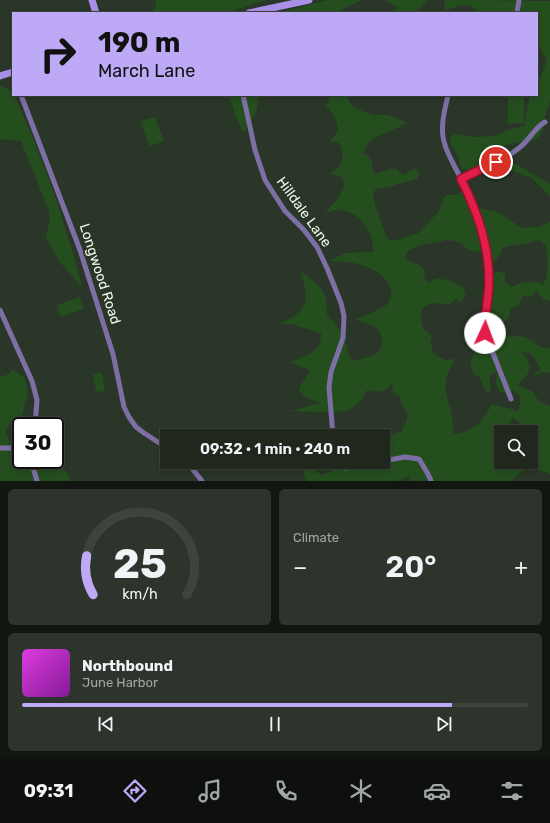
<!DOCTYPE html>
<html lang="en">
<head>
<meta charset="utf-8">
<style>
	:root { --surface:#20281e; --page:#2d342b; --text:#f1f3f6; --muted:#a2a6a4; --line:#3d443c; --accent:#bda9f5 }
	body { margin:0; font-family:Rubik,sans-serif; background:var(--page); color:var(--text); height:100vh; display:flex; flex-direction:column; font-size:15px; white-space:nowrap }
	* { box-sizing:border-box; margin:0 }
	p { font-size:13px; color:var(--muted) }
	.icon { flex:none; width:22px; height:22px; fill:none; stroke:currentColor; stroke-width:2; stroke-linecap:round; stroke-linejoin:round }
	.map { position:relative; height:481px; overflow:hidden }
	.sheet { display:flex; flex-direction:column; gap:8px; padding:8px; background:#121610; flex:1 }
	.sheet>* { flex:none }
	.banner { position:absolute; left:12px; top:12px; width:526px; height:84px; border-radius:0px; box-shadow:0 2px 6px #0003,0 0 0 1px var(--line); background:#bda9f5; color:#111; overflow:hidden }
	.tools { position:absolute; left:494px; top:425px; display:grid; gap:8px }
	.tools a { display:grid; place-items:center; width:44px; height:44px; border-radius:0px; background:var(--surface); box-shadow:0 2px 6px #0003,0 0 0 1px var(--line); font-size:20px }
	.speed { position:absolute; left:12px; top:417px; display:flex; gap:8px; font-size:20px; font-weight:700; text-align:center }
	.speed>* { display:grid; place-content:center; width:52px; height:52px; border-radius:50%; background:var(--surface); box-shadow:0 2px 6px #0003,0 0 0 1px var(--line); line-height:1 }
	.speed .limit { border:2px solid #111; border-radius:6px; background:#fff; color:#111 }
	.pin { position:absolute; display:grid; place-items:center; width:34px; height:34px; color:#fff; margin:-17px; border:2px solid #fff; border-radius:50%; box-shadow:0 1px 4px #0007 }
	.me { position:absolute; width:44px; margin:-22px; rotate:2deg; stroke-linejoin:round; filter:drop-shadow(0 0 3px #0008) }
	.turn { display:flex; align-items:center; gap:14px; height:84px; padding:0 20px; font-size:18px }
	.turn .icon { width:52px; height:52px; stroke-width:2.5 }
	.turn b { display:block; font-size:28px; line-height:34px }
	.big { font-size:30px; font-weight:600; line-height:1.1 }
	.sheet .widget { flex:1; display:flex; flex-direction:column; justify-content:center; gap:6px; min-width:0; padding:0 14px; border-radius:6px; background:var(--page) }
	.sheet .dial { align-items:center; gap:0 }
	.dial svg { height:104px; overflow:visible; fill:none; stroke:var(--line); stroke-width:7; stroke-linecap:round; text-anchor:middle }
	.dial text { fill:var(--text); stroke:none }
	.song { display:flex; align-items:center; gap:12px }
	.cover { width:48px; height:48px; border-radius:6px; background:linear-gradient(135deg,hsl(300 70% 55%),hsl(290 70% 35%)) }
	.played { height:4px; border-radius:2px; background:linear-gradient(90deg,var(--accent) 85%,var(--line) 85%) }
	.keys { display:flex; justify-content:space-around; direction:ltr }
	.heat { display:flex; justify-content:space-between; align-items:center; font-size:22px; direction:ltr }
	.sheet .tiles { flex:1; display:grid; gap:8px; grid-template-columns:1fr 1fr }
	.widget:last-child { grid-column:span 2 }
	.trip { position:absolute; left:160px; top:429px; width:230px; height:40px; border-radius:0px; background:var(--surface); box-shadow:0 2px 6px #0003,0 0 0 1px var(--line); font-weight:600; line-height:40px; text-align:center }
	.dock { display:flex; height:64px; justify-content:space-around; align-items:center; background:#0d100c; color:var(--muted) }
	.dock .icon { width:28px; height:28px }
	.dock .current { color:var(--accent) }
	.dock b { font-size:18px; color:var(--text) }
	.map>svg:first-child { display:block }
</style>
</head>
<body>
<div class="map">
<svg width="550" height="481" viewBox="0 0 550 481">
	<rect width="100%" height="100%" fill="#2a3628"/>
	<path fill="#254e1f" d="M156,0H267L226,13H151L156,5Z
		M327,0H362L335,13H278Z
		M385,0H427L418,11L419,13H392L398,7Z
		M444,0L550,1V101L545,116L543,130L539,137L534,140L510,144L498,148L492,153L499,154L550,184V197L532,178L510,170L490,167L471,170L462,169L456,152L450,143L451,136L456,134L473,137L496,136L504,131L524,126L530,95H537V83L540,79L547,60L537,44V13H479L472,6L460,5L445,11Z
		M0,86L11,90C21,108 30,130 38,151C56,195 70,241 82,287L59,261L46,237L50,220L49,211L21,141L8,139L0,140Z
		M227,95H260C257,99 258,103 257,108C255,117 249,125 244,133L237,120L231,101Z
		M328,95H346L350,103L357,109L373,115H388L408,123L374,138L368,143L363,153C372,157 372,163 373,173H378L395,168L403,175L411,170L416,169L419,175L417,179L388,187L376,189L373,193L376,208L387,238L391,240H397L419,233L439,211L443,199L447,195H456L461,192L466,193L471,206L497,212L522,228L538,227L547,224L550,221V301C544,301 540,296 537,290L534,295L529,297L524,295L517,306L510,308L509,317L505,321L501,322L497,317L487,324L482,320L483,308L493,288L492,276L496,272L500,271L505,275V282L512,287C516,285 521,282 526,282C531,282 533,283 537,282L542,285C550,279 548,254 545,244L539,240C534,242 530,243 525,244C516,246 511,244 502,249C500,255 498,260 492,262L489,260L483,249L477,252L467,249L460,242L447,240L418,246L409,250L405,257L407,260C415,264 424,264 425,274L423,277L429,283C433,280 437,278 441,279C449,280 464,285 466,293L463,300L459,303L457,298L448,305C436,303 431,301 422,309C420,321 420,330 433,336L430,340L433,353L445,360L456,359C453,363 450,368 448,373C442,389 448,397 451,412C453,419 453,427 453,434C474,432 483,421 492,404L518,411L521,401L518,394L513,391L502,393C494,387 496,378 497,370L494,374L489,376L491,388L489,393C483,389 482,384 480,378L473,373L470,363C472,360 473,354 475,351C479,347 483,349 487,347C496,342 498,327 510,337C533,331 535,352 550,348V373L543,372L532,376L541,368L530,353L521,352L527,358L530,367L527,375L517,385L533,392C536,399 542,404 550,406V474C543,470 534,470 529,462H531V432H523L519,422L512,417L509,428L511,432H501V462H525L526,468L512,480V481H408L411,475L399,481H308C303,475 302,472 305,465L310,462L314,470L322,475L331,471L340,462H383V438L402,431L407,419V412L402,405L400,397L393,391L392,383C386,393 377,393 367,390L361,400L355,406L346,411L324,412L290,411L320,403L305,397L299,391L301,384L310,372L305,368L291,362C306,356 322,352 321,333L291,324H278C309,312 310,300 300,271C319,285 328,289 327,315C334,322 342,330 345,340C348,348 346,358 356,361C367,357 384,355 382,339C381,335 379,330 376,328C371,324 362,322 355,320C362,317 385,308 388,303C392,297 392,290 389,285C378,264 349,261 328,261L346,253L373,252C374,231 360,211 338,210C334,210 329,212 325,213C335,202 360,177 330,174C333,171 338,168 340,165C344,159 344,143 336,142C334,141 331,142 329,142C332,139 335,136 337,132C340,124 332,112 326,106L329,100Z
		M508,97H524V123L508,124Z
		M155,117L164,141L149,146L141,121Z
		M80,297L83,309L61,317L57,305Z
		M12,369L25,378L28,391L21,420C0,424 2,439 21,448V460H55V459L68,474L70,481H0V377L9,374Z
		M102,372L105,391L96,392L93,374Z"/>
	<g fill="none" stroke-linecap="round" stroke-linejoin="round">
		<path stroke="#7d6fa5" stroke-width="5" d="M517,13L519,0
			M21,95L80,250L113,354L124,407L129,417L136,427L144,433L167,448
			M243,95L255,150L265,180L285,211L304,230L317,247L327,268L341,303L344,316L343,338L331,372L329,387L333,436
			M448,95C445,109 441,123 443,137C445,152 455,166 461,179C472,200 481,221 486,244C489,262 489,281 488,299C487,311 484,321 485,333L511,399
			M461,179C481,169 502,162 519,148C529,141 534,128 545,122
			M0,310L32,381L37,400L35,426
			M0,448H21
			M31,460L37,481
			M383,461L405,457L419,459L428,474L431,481
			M187,462L202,481
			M335,462L337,466L345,468L379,462"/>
		<path stroke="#a790e6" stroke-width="7" d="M92,0L96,13
			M249,13L309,0
			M0,76L13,72"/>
	</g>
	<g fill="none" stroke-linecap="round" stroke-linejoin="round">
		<g stroke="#92132f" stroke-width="10">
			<path id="route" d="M485,333C484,315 489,298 489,281C489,244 477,211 461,179L496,162"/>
		</g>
		<use href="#route" stroke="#e11d48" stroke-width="7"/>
	</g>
	<g text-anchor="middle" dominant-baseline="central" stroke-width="4" stroke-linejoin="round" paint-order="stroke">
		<g font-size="14" fill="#eff7ed" stroke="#2a3628">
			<text transform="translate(304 212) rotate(54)">Hilldale Lane</text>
			<text transform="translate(100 274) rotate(72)">Longwood Road</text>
		</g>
	</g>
</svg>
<div class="tools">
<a><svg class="icon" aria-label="search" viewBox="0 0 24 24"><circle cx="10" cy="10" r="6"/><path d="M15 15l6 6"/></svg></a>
</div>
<div class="speed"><div class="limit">30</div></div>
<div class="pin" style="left:496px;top:162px;background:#d93025"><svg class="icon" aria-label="arrive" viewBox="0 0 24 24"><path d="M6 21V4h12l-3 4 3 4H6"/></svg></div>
<svg class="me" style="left:485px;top:333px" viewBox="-20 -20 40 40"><circle r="19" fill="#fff"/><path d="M0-13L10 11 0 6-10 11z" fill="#e11d48"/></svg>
<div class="trip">09:32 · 1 min · 240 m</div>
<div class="banner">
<div class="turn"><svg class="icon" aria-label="right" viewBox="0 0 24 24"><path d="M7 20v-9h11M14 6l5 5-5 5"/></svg><div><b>190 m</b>March Lane</div></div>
</div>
</div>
<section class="sheet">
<div class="tiles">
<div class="widget dial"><svg viewBox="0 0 100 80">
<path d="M14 69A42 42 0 1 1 86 69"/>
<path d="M14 69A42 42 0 0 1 9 39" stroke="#bda9f5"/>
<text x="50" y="56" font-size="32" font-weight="700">25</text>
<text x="50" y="72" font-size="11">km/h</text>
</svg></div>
<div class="widget"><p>Climate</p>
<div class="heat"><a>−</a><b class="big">20°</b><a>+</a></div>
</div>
<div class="widget">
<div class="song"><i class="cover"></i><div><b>Northbound</b><p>June Harbor</p></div></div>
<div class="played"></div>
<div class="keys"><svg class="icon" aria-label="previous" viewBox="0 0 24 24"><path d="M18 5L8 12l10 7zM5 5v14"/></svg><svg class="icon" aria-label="pause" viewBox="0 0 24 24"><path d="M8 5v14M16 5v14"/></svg><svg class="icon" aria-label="next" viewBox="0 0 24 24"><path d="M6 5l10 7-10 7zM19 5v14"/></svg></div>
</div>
</div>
</section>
<nav class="dock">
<b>09:31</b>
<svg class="icon current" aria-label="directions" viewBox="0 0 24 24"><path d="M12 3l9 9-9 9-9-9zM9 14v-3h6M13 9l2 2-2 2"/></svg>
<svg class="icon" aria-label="music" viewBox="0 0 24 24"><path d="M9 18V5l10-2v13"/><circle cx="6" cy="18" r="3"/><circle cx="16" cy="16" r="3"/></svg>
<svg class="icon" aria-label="phone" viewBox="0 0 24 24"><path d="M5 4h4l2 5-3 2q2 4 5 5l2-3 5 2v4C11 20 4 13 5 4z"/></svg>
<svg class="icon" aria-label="climate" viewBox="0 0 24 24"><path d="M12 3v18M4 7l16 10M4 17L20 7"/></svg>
<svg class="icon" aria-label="car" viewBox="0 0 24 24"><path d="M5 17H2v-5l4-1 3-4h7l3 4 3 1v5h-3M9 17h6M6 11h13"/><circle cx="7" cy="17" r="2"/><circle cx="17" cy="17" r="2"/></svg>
<svg class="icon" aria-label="filters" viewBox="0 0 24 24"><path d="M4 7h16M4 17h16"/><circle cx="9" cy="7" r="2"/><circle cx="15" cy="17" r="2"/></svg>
</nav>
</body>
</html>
